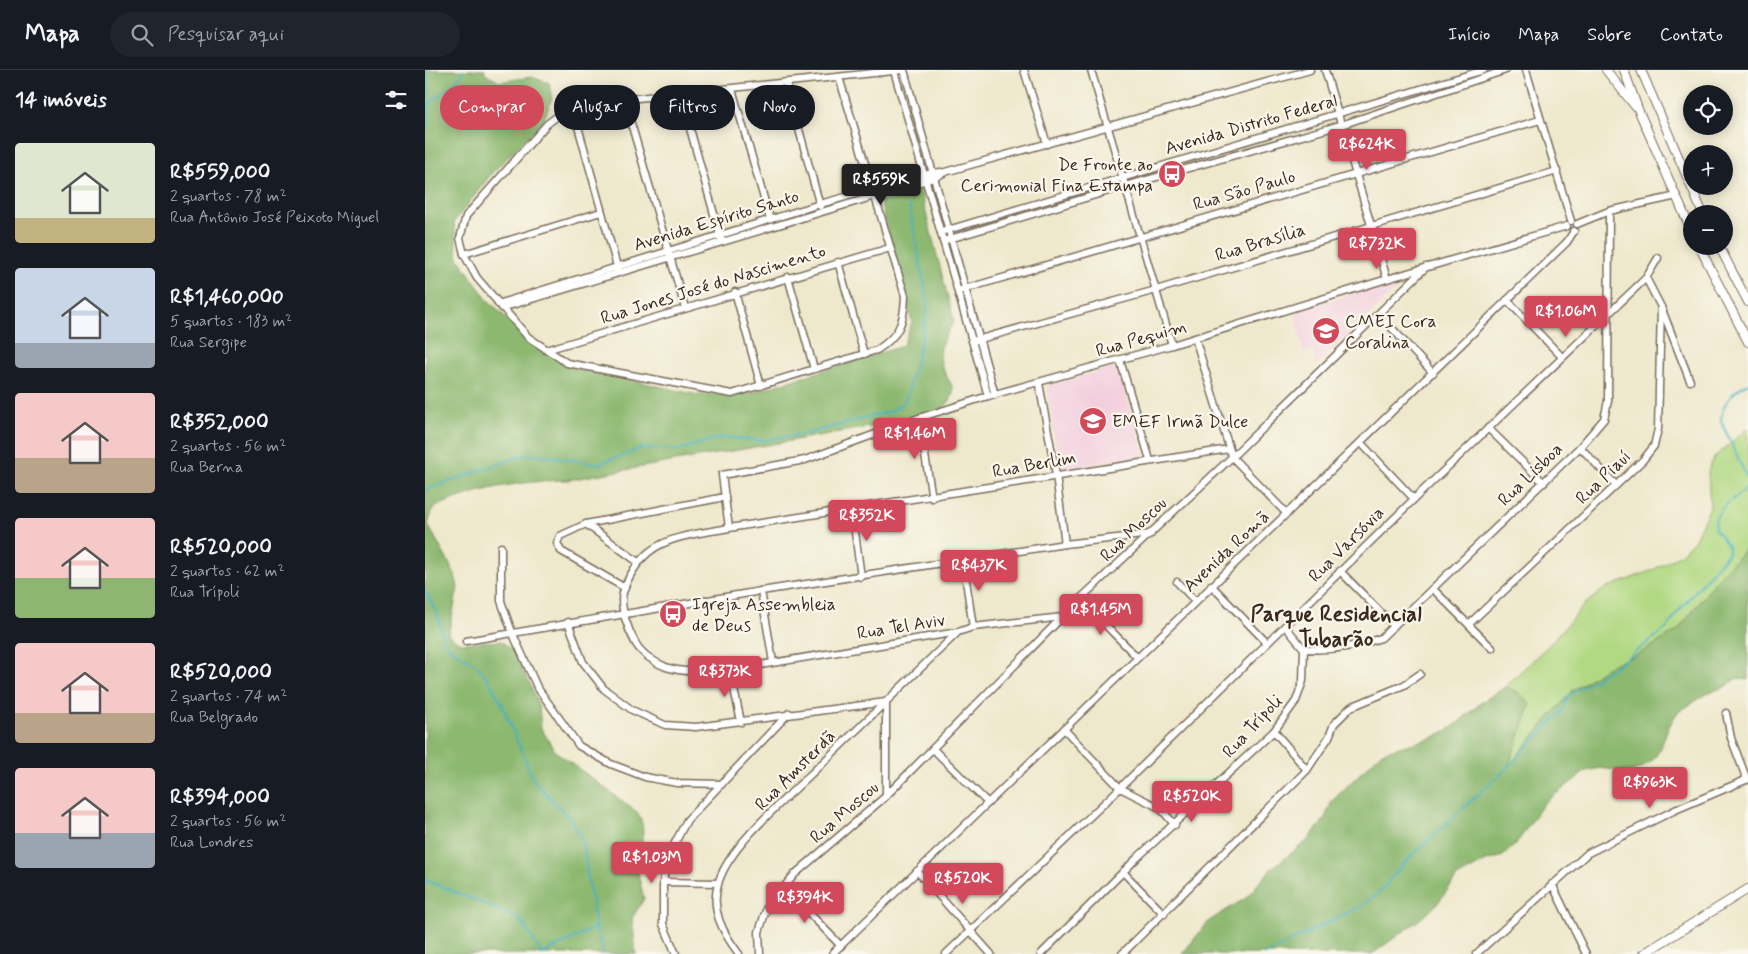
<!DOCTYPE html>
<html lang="pt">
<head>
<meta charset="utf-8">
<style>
  :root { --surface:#171b24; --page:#20242c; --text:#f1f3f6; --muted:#9ea1a6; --line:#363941; --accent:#d1495b }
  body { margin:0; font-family:Mynerve,sans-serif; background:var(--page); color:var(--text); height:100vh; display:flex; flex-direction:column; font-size:19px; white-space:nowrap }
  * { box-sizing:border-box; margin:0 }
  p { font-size:16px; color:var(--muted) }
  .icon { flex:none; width:28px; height:28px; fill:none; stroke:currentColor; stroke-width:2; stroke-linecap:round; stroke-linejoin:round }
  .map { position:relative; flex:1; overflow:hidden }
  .drawer { display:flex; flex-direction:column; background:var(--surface); width:425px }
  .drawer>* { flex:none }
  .top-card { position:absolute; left:15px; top:15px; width:475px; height:45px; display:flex; gap:10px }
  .buttons { position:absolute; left:1258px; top:15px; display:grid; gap:10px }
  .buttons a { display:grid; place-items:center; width:50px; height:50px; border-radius:50%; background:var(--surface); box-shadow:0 2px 12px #0003; font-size:25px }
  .price { position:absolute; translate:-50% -42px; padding:0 11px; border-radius:5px; background:var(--accent); color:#fff; font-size:16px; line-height:32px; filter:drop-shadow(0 1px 2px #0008) }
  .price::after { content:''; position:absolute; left:50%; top:30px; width:15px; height:11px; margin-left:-8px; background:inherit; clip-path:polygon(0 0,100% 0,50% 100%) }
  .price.active { background:#222; color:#fff }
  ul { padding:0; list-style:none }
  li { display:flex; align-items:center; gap:15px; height:125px; padding:0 15px }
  li span { display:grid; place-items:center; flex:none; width:140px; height:100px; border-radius:5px; color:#555 }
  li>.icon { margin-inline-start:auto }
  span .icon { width:60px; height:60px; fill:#fffc; stroke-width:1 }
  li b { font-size:21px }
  h2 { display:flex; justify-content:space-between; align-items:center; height:60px; padding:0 15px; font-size:21px }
  .pill { padding:0 18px; border-radius:22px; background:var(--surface); box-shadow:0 2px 12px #0003; font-size:18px; line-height:45px }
  .pill.active { background:var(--accent); color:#fff }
  header { display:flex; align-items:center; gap:30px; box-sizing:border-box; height:70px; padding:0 25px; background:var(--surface); border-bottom:1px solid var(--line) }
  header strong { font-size:24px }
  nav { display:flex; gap:28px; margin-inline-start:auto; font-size:18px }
  .search { width:350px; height:45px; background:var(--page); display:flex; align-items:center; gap:12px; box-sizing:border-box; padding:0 18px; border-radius:28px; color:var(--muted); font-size:19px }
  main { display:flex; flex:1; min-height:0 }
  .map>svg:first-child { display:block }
  .built { fill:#f3cfde }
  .green { fill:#b1d882; stroke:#768150 }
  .forest { fill:#8cb870; stroke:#647147 }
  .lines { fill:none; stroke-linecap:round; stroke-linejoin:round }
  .stream { stroke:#44b2c0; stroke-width:2 }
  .minor-casing { stroke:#7a6c5b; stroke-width:9 }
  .tertiary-casing { stroke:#7a6c5b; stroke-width:10 }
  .minor { stroke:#fff; stroke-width:6 }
  .tertiary { stroke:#fff; stroke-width:8 }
  .labels { text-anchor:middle; stroke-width:4.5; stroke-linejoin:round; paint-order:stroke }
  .street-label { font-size:18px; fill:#3b2a1e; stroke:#fbf7ec }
  .poi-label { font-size:18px; fill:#3b2a1e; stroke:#fbf7ec; text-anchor:start }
  .district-label { font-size:22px; font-weight:bold; fill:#3b2a1e; stroke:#fbf7ec }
</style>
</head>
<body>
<header>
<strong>Mapa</strong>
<div class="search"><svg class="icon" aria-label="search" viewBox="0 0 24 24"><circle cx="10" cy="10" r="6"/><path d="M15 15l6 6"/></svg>Pesquisar aqui</div>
<nav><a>Início</a><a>Mapa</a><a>Sobre</a><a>Contato</a></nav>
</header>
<main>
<section class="drawer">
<h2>14 imóveis<svg class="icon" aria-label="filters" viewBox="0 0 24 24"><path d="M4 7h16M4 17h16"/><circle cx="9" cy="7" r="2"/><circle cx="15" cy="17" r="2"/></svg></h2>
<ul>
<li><span style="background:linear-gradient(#dfe7d0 75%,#c2b280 0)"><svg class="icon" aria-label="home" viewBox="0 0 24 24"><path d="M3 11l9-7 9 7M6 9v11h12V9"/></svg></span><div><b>R$559,000</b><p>2 quartos · 78 m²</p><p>Rua Antônio José Peixoto Miguel</p></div></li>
<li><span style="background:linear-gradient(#c9d6e8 75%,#9aa5b1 0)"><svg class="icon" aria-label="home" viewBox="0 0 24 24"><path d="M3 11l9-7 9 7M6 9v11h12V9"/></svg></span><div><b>R$1,460,000</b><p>5 quartos · 183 m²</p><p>Rua Sergipe</p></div></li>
<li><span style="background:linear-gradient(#f6c9c9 65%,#b9a48a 0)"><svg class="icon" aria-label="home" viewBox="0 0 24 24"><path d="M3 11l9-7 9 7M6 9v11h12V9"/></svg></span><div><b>R$352,000</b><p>2 quartos · 56 m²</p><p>Rua Berna</p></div></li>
<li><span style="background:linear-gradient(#f6c9c9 60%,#8fb573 0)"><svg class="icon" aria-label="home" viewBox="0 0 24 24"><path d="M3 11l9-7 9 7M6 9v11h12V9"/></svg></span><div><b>R$520,000</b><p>2 quartos · 62 m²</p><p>Rua Trípoli</p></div></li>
<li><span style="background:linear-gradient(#f6c9c9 70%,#b9a48a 0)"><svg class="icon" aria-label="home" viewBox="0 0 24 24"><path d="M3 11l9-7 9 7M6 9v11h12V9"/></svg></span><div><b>R$520,000</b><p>2 quartos · 74 m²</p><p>Rua Belgrado</p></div></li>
<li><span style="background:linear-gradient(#f6c9c9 65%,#9aa5b1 0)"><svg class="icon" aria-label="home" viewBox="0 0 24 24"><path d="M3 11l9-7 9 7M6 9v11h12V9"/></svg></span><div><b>R$394,000</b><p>2 quartos · 56 m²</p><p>Rua Londres</p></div></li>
</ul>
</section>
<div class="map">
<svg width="1323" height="884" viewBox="0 0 1323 884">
  <rect width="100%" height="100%" fill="#fbf7ec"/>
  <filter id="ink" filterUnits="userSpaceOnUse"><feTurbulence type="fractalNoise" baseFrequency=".02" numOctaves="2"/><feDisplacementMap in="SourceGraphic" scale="10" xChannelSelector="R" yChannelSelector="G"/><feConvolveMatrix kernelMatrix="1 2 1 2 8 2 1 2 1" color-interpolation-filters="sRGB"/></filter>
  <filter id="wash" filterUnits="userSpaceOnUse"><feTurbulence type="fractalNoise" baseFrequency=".0096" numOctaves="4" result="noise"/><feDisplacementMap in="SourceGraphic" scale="20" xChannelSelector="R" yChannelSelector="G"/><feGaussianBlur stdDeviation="1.12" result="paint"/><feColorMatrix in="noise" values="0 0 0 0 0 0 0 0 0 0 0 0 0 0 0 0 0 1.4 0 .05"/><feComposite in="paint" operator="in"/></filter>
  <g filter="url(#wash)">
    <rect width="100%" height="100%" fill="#eee8cc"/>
    <g class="built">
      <path d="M970 211 973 217 891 296 888 280 878 282 870 241Z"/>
      <path d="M692 296 720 386 634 399 622 316Z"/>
    </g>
    <path class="green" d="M1323 358V476L1292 510 1252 561 1212 585 1186 595 1147 621 1081 699 1093 622 1080 617 1128 571 1158 536 1179 519 1228 500 1256 484 1270 469 1285 437 1283 401 1289 388Z"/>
    <g class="forest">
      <path d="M0 0H60L59 3 74 12 106 7 124 13 127 28 119 50 67 103 29 152 33 188 61 228 104 270 147 297 273 325 326 323 478 276 487 252 455 131 495 120 529 251C523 262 514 275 515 287 519 318 544 314 512 345L143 410C96 411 51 418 8 438L3 455 30 504 33 518 23 565 35 573 76 571 87 580 106 616 114 637 116 658 130 681 212 742C224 761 214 774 213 794 212 805 217 819 219 829L207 848 211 884H0Z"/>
      <path d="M1323 476V610L1312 608 1302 616 1283 623 1252 643 1242 660 1236 678 1228 690 1216 698 1204 702 1175 698 1161 701 1119 733 1091 774 1078 786 1061 791 1032 807 1012 834 993 851 947 884H757L784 851 821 828 847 798 882 771 899 750 907 731 957 682 1007 668 1028 657 1057 632 1080 617 1093 622 1106 634 1083 697 1147 621 1186 595 1212 585 1252 561 1292 510Z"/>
    </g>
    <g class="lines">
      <g class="stream">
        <path d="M4 35C12 27 36 9 39 0"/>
        <path d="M0 64C7 44 4 21 2 0"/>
        <path d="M1323 313C1308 321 1297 333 1296 351L1323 410"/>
        <path d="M0 420 99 385H119L173 394 217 378 254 380 296 367 333 371 384 363 467 341 480 331 482 325 495 277 503 234 484 136"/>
        <path d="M0 521 12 543 20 572 26 579 53 596 62 608 76 632 109 711 146 750 157 770 171 858 179 884"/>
        <path d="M0 810 91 847 99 855 117 884"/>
        <path d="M117 884 171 857"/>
        <path d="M840 884 932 838 952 825 982 790 1085 695 1137 641 1143 626 1197 592 1242 558 1252 543 1303 483V476L1290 459C1288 436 1311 431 1323 416"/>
      </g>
    </g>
  </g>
  <g filter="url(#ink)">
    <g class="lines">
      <g class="minor-casing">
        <g id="minor">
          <path d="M479 0 570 325"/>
          <path d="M599 0 622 74"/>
          <path d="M666 0 747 275"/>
          <path d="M900 0 962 209"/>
          <path d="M1101 0 1146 151"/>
          <path d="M469 1 563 326"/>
          <path d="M414 7 480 226C479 252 475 265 452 280L307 324 142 293 103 267 52 208 39 184 35 168 41 146 122 54 147 35 477 0"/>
          <path d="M361 12 395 136"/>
          <path d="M307 19 345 149"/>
          <path d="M255 23 296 169"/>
          <path d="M199 29 260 238"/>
          <path d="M147 35 193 200"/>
          <path d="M1152 154 1184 141 1252 126"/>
          <path d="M516 162 1059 0"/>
          <path d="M518 171 700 116 916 55 1081 0"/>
          <path d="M39 184 176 142"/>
          <path d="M413 192 439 284"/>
          <path d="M363 207 389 299"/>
          <path d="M1221 208 1236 237 1265 311"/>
          <path d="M533 221 1115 50"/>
          <path d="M310 222 336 316"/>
          <path d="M1082 230 1136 286"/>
          <path d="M73 234 395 134 507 103 516 102"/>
          <path d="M77 238 450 126 509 108 520 102 885 0"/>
          <path d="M954 244 1008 303"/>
          <path d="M770 268 807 387 862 444"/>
          <path d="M548 271 731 220 1132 101"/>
          <path d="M121 280 465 178"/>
          <path d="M695 290 725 390"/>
          <path d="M614 313 631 405 640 474"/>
          <path d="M494 348 507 428"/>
          <path d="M1063 358 1119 413"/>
          <path d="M936 373 989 429"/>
          <path d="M1155 377 1191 415"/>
          <path d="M427 440 436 507"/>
          <path d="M161 454 300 427"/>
          <path d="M304 458 297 405 380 390 494 348 563 326 747 275 962 209 1142 156"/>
          <path d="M76 477V531L87 562 112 617 154 676 186 694 220 707 252 713 297 714"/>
          <path d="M538 491 548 557"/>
          <path d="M915 501 969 556"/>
          <path d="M752 512 770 531"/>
          <path d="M786 515 842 573"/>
          <path d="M200 518 136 481 132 473 135 466 161 454 213 492"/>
          <path d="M1008 519 1067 578"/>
          <path d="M336 521 348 592"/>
          <path d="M655 529 712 587"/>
          <path d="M638 547 548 557 533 562 305 600C284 601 262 604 241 597 230 593 217 584 211 574 204 562 194 537 198 523 202 508 213 491 224 482 245 465 279 463 304 458L804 379"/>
          <path d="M143 552 158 592 179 619 207 640 240 655 271 657 461 632V726"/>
          <path d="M1044 554 1218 390 1229 376 1233 359 1236 237"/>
          <path d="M41 571 336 521 640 474 726 464"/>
          <path d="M879 579C906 581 931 577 956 568L1155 377 1179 349 1183 331 1184 141"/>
          <path d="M305 600 316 652"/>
          <path d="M1301 643 1306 668 1322 710"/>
          <path d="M639 659 695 718 735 738 750 755"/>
          <path d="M849 661 882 700"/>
          <path d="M508 679 563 733"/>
          <path d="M735 738 768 737"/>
          <path d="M492 801 566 884"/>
          <path d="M698 802 739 844"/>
          <path d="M238 812 293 813"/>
          <path d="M1127 814 1161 884"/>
          <path d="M359 817 416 876"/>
          <path d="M251 884 238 854V812L242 788 262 750 364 643"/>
          <path d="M314 884C298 863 284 839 294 811 305 776 357 732 385 705 434 658 483 610 532 563"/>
          <path d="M335 884 334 862 342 837 370 804 461 726 655 529 807 387 1001 197"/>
          <path d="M407 884 1142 172 1149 161"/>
          <path d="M521 884 695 718 989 429 1221 208 1233 188"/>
          <path d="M616 884 712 788 849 661 871 631 878 611 879 579 860 556"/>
          <path d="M697 884 882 700 904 667 909 654 926 637 979 615 995 604"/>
          <path d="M1051 884 1163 783 1250 740 1323 709"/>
        </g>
      </g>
      <g class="tertiary-casing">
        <g id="tertiary">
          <path d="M1181 0 1209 35"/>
          <path d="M1199 0 1213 39 1266 160"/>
          <path d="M1216 0 1278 144"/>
          <path d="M1274 176 1323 272"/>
          <path d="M1294 176 1323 232"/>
          <path d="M1218 884 1323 819"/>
        </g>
      </g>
      <use href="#minor" class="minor"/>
      <use href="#tertiary" class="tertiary"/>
    </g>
  </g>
  <defs>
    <g id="bus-disc" transform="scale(1.4375)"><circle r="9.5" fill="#d1495b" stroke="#fbf7ec"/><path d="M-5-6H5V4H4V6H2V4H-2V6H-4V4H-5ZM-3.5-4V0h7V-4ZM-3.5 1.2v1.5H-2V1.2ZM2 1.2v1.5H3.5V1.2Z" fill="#fff"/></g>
    <g id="school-disc" transform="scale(1.4375)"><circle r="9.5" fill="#d1495b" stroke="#fbf7ec"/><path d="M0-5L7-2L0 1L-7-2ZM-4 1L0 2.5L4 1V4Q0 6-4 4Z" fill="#fff"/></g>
  </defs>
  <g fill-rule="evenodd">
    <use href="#bus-disc" x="747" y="104"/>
    <use href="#school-disc" x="901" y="261"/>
    <use href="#school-disc" x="668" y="351"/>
    <use href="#bus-disc" x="248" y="544"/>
  </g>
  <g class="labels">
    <g class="street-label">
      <text transform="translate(826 54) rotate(-16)" y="6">Avenida Distrito Federal</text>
      <text transform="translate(819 120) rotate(-16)" y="6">Rua São Paulo</text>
      <text transform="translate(291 150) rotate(-17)" y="6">Avenida Espírito Santo</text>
      <text transform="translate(835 172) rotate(-17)" y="6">Rua Brasília</text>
      <text transform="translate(288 214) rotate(-17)" y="6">Rua Jones José do Nascimento</text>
      <text transform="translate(716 268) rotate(-16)" y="6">Rua Pequim</text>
      <text transform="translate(609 394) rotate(-10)" y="6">Rua Berlim</text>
      <text transform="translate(1105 404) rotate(-44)" y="6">Rua Lisboa</text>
      <text transform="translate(1178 407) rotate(-44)" y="6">Rua Piauí</text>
      <text transform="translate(708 459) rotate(-44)" y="6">Rua Moscou</text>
      <text transform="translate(921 474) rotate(-45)" y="6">Rua Varsóvia</text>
      <text transform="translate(801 481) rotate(-43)" y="6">Avenida Romã</text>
      <text transform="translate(476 556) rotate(-9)" y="6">Rua Tel Aviv</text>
      <text transform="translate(827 656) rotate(-47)" y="6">Rua Trípoli</text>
      <text transform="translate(370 700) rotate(-45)" y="6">Rua Amsterdã</text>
      <text transform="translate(419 742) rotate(-41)" y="6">Rua Moscou</text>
    </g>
    <g class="poi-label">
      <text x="728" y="100" text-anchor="end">De Fronte ao<tspan x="728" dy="21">Cerimonial Fina Estampa</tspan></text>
      <text x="920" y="257">CMEI Cora<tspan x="920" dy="21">Coralina</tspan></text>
      <text x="687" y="357">EMEF Irmã Dulce</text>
      <text x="267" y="540">Igreja Assembleia<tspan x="267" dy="21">de Deus</tspan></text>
    </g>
    <g class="district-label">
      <text x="911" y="551">Parque Residencial<tspan x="911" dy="25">Tubarão</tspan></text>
    </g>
  </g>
</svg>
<div class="buttons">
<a><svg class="icon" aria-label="locate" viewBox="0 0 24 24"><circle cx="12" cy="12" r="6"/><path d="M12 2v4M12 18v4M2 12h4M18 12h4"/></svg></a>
<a>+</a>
<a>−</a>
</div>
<b class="price" style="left:942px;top:101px">R$624K</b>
<b class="price active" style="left:456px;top:136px">R$559K</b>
<b class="price" style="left:952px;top:200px">R$732K</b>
<b class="price" style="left:1141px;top:268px">R$1.06M</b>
<b class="price" style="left:490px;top:390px">R$1.46M</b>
<b class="price" style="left:442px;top:472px">R$352K</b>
<b class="price" style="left:554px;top:522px">R$437K</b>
<b class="price" style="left:676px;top:566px">R$1.45M</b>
<b class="price" style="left:300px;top:628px">R$373K</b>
<b class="price" style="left:1225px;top:739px">R$963K</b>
<b class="price" style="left:767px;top:753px">R$520K</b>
<b class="price" style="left:227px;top:814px">R$1.03M</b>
<b class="price" style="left:538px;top:835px">R$520K</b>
<b class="price" style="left:380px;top:854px">R$394K</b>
<div class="top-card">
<a class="pill active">Comprar</a>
<a class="pill">Alugar</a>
<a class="pill">Filtros</a>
<a class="pill">Novo</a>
</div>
</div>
</main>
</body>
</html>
